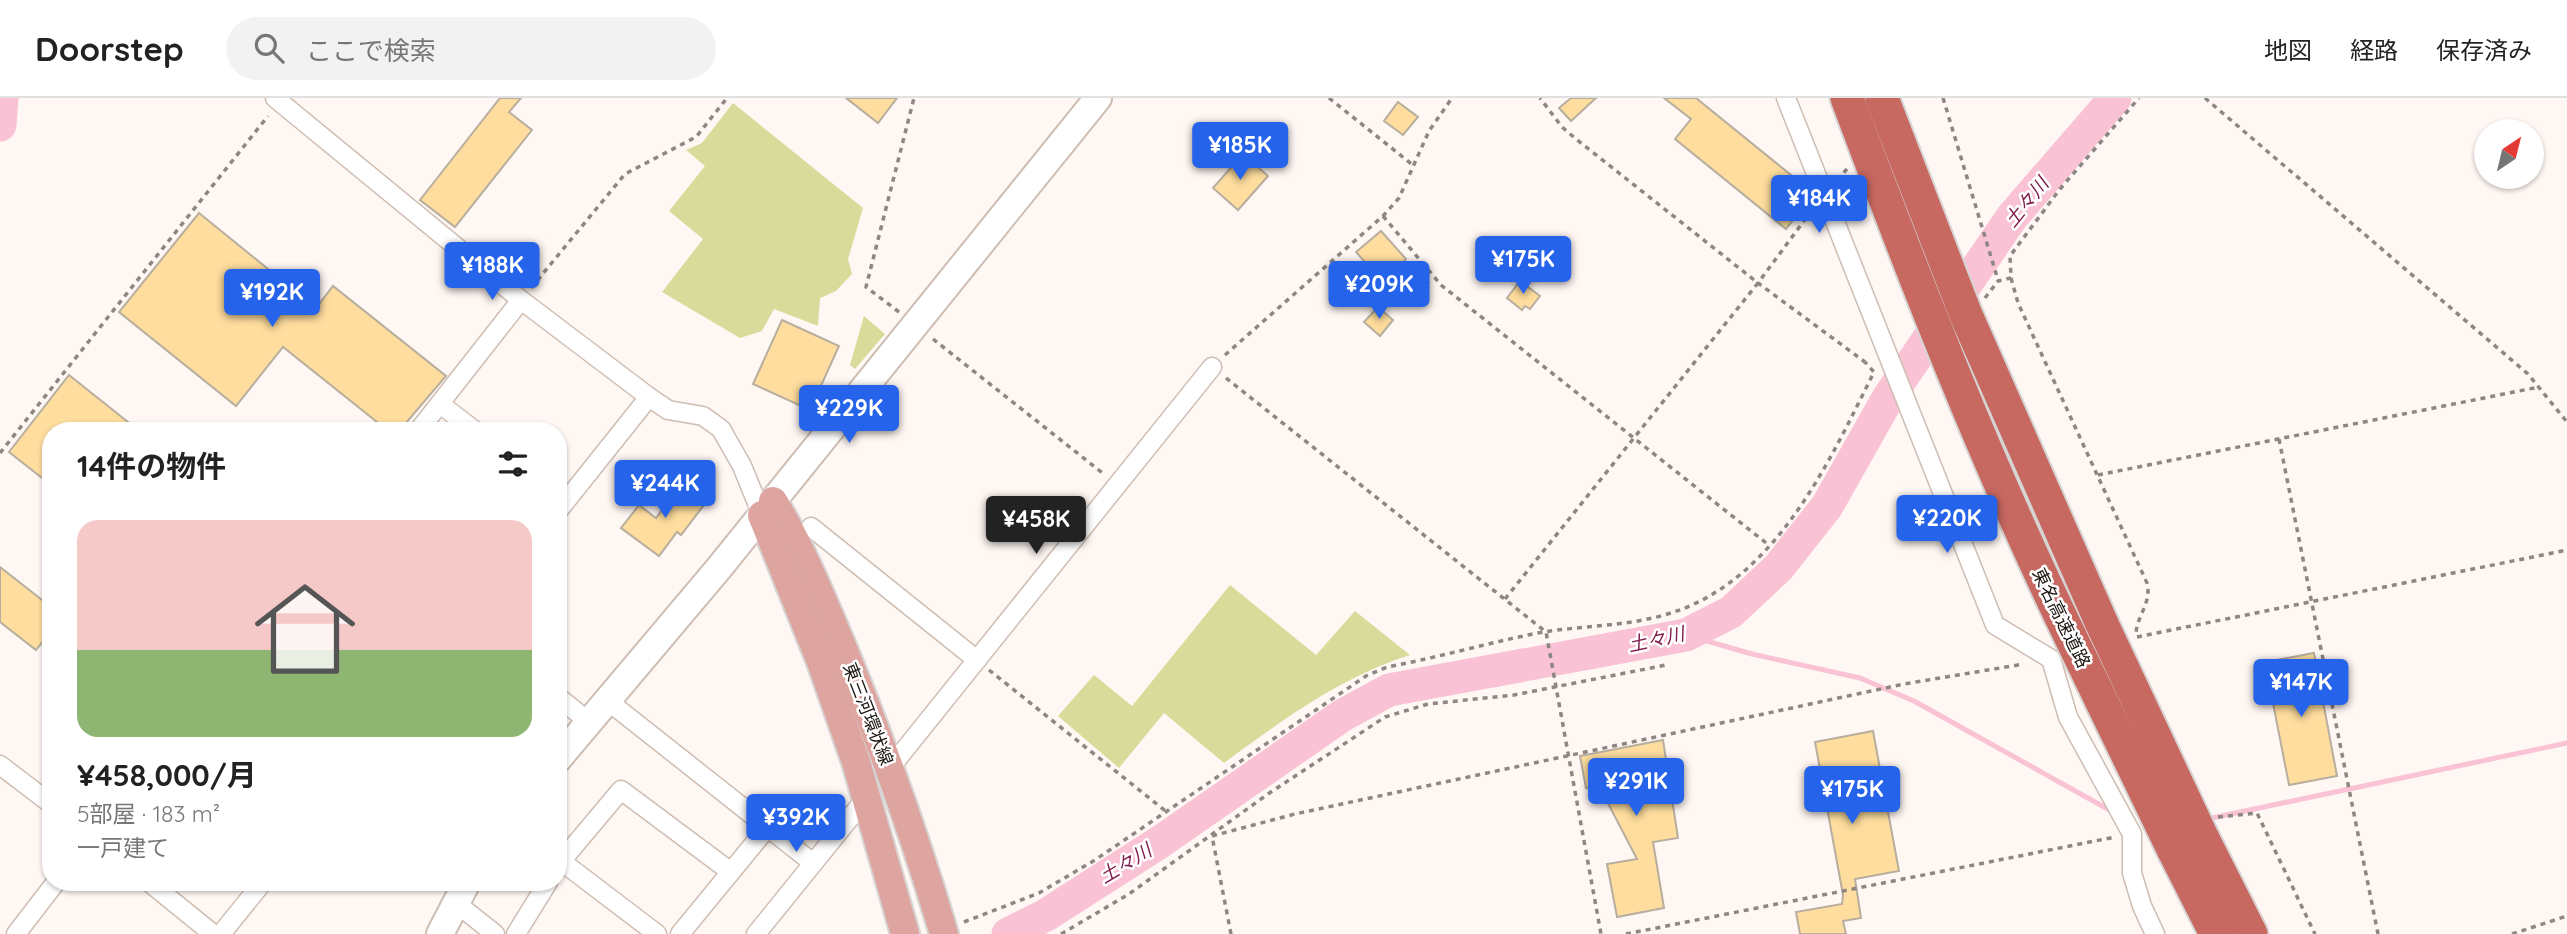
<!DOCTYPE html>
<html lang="ja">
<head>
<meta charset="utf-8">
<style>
  :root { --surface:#fff; --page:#f2f2f2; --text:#222; --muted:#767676; --line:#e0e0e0; --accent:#2563eb }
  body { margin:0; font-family:Quicksand,"Noto Sans JP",sans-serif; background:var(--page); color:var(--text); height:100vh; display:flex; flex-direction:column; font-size:26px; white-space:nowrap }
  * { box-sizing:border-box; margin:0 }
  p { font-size:23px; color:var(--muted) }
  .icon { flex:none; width:38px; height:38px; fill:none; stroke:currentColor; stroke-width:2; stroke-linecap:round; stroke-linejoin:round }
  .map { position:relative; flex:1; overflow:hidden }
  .sheet { position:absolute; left:42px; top:324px; width:525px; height:469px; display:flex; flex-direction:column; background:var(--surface); border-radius:28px; box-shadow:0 2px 5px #0004 }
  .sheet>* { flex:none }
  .needle { width:46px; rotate:35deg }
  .fabs { position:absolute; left:2474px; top:21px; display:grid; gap:14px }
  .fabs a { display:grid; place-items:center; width:70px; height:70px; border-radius:50%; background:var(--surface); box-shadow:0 2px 5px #0004; font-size:35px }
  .price { position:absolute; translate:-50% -60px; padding:0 16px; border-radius:7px; background:var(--accent); color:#fff; font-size:23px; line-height:46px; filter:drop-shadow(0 2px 4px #0008) }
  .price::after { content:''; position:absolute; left:50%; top:42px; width:21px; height:16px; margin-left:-10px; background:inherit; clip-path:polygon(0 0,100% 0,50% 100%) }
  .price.selected { background:#222; color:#fff }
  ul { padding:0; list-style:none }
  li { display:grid; align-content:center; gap:14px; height:371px; padding:0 35px }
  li+li { border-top:2px solid var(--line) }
  li span { display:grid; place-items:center; height:217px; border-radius:21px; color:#555 }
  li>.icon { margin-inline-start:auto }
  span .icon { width:126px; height:126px; fill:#fffc; stroke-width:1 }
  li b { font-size:30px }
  h2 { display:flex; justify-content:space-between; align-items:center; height:84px; padding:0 35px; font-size:30px }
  header { display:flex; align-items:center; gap:42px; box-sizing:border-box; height:98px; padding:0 35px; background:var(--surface); border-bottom:2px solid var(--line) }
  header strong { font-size:33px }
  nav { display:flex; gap:38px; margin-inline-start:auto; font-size:24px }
  .search { width:490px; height:63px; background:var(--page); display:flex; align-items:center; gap:18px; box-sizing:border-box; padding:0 24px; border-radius:38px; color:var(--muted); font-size:26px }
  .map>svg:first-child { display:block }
  .green { fill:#d7dc9a }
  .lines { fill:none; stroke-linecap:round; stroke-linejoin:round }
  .stream { stroke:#f9c3d5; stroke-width:5 }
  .river { stroke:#f9c3d5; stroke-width:33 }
  .building { fill:#fedd9e; stroke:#b7ae9e; stroke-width:2 }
  .street-casing { stroke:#cebdb2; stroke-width:21 }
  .secondary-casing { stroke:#cebdb2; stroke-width:30 }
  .primary-casing { stroke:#d6d5d4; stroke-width:32 }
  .highway-casing { stroke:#d6d5d4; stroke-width:37 }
  .path { stroke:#8d8682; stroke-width:3.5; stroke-dasharray:5 5; stroke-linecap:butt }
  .street { stroke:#fff; stroke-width:18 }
  .secondary { stroke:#fff; stroke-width:26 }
  .primary { stroke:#dda4a0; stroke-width:28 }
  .highway { stroke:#c76861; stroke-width:33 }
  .highway-bridge-casing { stroke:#d6d5d4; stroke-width:37; stroke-linecap:butt }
  .highway-bridge { stroke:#c76861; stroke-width:33 }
  .labels { text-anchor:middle; stroke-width:5; stroke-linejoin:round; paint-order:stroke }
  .street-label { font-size:18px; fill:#1b1511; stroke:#fff }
  .water-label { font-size:19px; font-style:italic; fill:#801d4c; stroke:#fff }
</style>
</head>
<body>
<header>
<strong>Doorstep</strong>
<div class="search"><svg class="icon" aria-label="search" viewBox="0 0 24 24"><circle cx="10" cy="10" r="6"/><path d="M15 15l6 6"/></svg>ここで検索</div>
<nav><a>地図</a><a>経路</a><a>保存済み</a></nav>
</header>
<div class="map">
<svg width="2567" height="836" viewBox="0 0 2567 836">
  <rect width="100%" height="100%" fill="#fff7f3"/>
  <g class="green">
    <path d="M733 5 863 110 848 161 852 176 836 193 820 200 818 228 774 211 762 233 740 240 662 194 703 141 669 113 705 68 686 52 702 45Z"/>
    <path d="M864 218 885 236 855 271 850 267Z"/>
    <path d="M1230 487 1316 557 1355 513 1410 557C1339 580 1284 621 1224 665L1164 615 1119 670 1058 618 1094 577 1132 608Z"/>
  </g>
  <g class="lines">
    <g class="stream">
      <path d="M1686 537 1752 556 1860 580 1914 603 2113 714"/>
      <path d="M2207 721 2567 645"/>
    </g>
    <g class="river">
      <path d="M0 27 2 0"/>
      <path d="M1008 836 1046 817 1160 744 1343 617 1389 592 1686 537 1731 514 1779 469 1827 408 1888 300 2012 119 2115 0"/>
    </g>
  </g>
  <g class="building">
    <path d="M500 0H521L509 14 532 32 455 129 420 102Z"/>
    <path d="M846 0H897L878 25Z"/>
    <path d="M1571 0H1596L1571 23 1559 10Z"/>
    <path d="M1664 0H1696L1807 90 1793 107 1800 113 1786 131 1675 41 1691 21Z"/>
    <path d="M1398 4 1418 19 1403 37 1384 23Z"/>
    <path d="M1243 56 1268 78 1238 112 1213 90Z"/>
    <path d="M199 115 316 210 333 188 446 278 400 332H387L283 249 236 308 119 214Z"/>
    <path d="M1381 133 1406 161 1403 164 1429 185 1420 197 1416 194 1406 205 1374 167 1370 170 1356 154Z"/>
    <path d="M1520 183 1540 198 1530 211 1525 208 1522 212 1507 200Z"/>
    <path d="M1378 209 1393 222 1380 238 1364 224Z"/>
    <path d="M782 222 839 248 810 312 753 286Z"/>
    <path d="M69 277 138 332H51V387L9 354Z"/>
    <path d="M682 385 707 403 681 437 677 434 659 458 621 430 639 407 656 420Z"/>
    <path d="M0 469 51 509V533L36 552 0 524Z"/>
    <path d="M2314 555 2337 678 2289 687 2265 564Z"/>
    <path d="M1873 633 1899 773 1855 781 1861 820 1843 823 1846 836H1800L1796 814 1842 806 1843 797 1815 644Z"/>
    <path d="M1663 642 1678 740 1653 744 1664 810 1617 819 1607 766 1637 761 1599 688 1586 690 1580 658Z"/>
  </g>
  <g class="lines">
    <g class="street-casing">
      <g id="street">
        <path d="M275 0 521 202 649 299 668 312 703 318 721 331 742 368 762 417"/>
        <path d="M1786 0 1995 527 2051 561 2068 619 2132 736V775L2142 808 2155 836"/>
        <path d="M440 306 474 332"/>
        <path d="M419 332 521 202"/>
        <path d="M558 413 649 299"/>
        <path d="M811 429 977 562"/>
        <path d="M558 599 589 624"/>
        <path d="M608 603 813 765"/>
        <path d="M0 667 51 706"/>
        <path d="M890 670 1212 269"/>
        <path d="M561 763 657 836"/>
        <path d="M558 767 621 692 731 774"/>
        <path d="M149 784 213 836"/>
        <path d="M456 805 495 836"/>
        <path d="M16 836 56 784"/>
        <path d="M221 836 263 784"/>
        <path d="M516 836 548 784"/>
        <path d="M680 836 767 730"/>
        <path d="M756 836 866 700"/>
      </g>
    </g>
    <g class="secondary-casing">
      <g id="secondary">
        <path d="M558 661 719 470 1098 0"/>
        <path d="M440 836 467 784"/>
      </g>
    </g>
    <g class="primary-casing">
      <g id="primary">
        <path d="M773 403C801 449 821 499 842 548 881 643 915 738 944 836"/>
        <path d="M762 417 821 564 856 664 905 836"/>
      </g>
    </g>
    <g class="highway-casing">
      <g id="highway">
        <path d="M1847 0C1915 182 1986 365 2071 540"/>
        <path d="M1882 0 1966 217 2102 526"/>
        <path d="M2202 739 2251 836"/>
        <path d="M2173 751 2216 836"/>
      </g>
    </g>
    <g class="path">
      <path d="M1329 0 1414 68"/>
      <path d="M1943 0 1998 182"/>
      <path d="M2205 0 2528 276 2567 324"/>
      <path d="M1837 82 1847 71"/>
      <path d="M1812 112 1758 185 1865 264"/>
      <path d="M1383 118 1441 187 1770 448"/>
      <path d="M2011 180 2018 205 2147 485C2152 506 2136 518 2136 537"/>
      <path d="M531 190 625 76 696 39 727 0"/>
      <path d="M1985 200 1998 183 2011 180 2010 158 2060 91 2139 0"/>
      <path d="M899 214 866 189 914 0"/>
      <path d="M933 241 1105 377"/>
      <path d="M1225 257 1383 118 1399 100 1429 33 1452 0"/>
      <path d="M1226 280 1546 534 1601 836"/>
      <path d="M2279 341 2378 836"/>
      <path d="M0 355 268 18"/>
      <path d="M2098 377 2539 289"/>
      <path d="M1505 501 1758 185 1576 41 1562 29 1540 0"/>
      <path d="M2137 539 2567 452"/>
      <path d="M989 572 1168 715"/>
      <path d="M2218 719 2257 715 2315 836"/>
      <path d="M964 824 1039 795 1095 762 1366 578 1387 569C1435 560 1481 547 1528 537 1573 527 1619 530 1664 517 1774 487 1828 366 1874 274L1865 264"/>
      <path d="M1061 836 1129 796 1268 696 1385 619 1428 606 1514 597 1666 567"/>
      <path d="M1231 836 1212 738 1295 716 1904 586 2024 566"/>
      <path d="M1626 836 2115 739"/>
      <path d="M2512 836 2567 818"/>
    </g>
    <use href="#street" class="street"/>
    <use href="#secondary" class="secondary"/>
    <use href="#primary" class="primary"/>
    <use href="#highway" class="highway"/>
    <g class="highway-bridge-casing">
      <g id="highway-bridge">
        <path d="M2102 526 2202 739"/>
        <path d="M2071 540 2173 751"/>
      </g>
    </g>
    <use href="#highway-bridge" class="highway-bridge"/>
  </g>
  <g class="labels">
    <g class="street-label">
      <text transform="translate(2061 520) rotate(64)" y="6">東名高速道路</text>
      <text transform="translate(868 616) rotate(69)" y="6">東三河環状線</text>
    </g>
    <g class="water-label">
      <text transform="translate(2026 104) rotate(-51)" y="7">土々川</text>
      <text transform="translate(1656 541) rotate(-12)" y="7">土々川</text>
      <text transform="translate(1125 765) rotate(-31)" y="7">土々川</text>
    </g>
  </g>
</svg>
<div class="fabs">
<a><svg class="needle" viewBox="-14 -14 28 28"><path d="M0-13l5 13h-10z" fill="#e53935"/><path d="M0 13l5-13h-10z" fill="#767676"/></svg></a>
</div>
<b class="price" style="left:1240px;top:84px">¥185K</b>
<b class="price" style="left:1819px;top:137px">¥184K</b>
<b class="price" style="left:1523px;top:198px">¥175K</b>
<b class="price" style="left:492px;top:204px">¥188K</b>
<b class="price" style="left:1379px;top:223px">¥209K</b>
<b class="price" style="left:272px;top:231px">¥192K</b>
<b class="price" style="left:849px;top:347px">¥229K</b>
<b class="price" style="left:665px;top:422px">¥244K</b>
<b class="price" style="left:1947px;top:457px">¥220K</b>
<b class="price selected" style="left:1036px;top:458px">¥458K</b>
<b class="price" style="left:2301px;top:621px">¥147K</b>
<b class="price" style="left:1636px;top:720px">¥291K</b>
<b class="price" style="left:1852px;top:728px">¥175K</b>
<b class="price" style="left:796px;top:756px">¥392K</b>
<section class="sheet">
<h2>14件の物件<svg class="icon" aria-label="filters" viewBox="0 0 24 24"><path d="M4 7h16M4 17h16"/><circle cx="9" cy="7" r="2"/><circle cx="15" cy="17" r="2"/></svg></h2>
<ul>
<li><span style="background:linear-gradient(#f6c9c9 60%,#8fb573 0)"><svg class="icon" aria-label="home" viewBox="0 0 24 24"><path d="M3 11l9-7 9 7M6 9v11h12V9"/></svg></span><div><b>¥458,000/月</b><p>5部屋 · 183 m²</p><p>一戸建て</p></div></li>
</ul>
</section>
</div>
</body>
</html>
